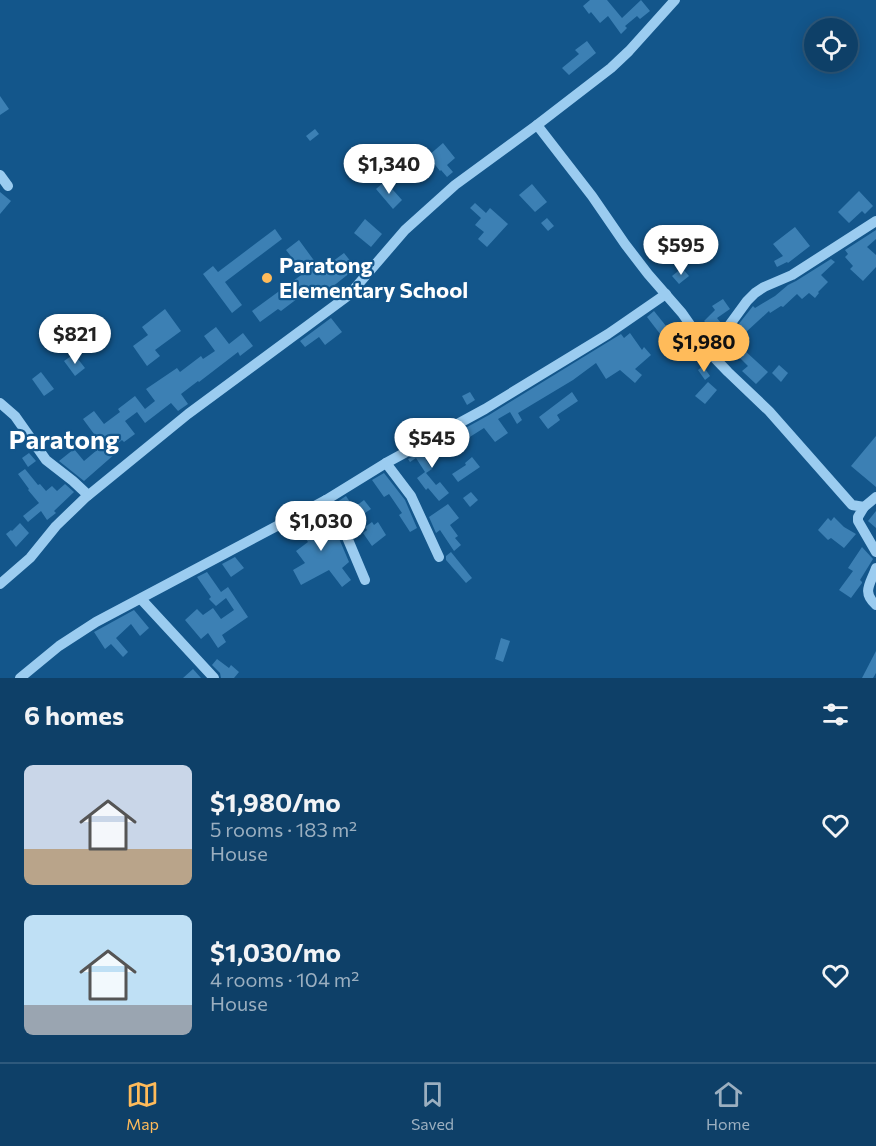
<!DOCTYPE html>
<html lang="en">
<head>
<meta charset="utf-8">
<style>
  :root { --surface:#0e4068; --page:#17476e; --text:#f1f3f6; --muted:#9bafc0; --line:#2e597c; --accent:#ffbb5a }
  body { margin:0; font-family:Commissioner,sans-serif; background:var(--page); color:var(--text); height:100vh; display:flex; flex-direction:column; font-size:22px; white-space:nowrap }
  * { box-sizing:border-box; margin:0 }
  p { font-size:20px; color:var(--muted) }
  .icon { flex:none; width:33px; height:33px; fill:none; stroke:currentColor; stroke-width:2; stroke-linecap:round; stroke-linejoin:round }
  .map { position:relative; height:678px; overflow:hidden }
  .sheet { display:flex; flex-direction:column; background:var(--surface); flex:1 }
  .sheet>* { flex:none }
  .controls { position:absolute; left:804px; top:18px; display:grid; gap:12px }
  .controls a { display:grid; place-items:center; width:54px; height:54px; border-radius:50%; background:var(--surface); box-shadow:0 3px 15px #0003,0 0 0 2px var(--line); font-size:30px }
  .price { position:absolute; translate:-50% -51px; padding:0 14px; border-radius:21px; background:#fff; color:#222; font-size:20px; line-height:39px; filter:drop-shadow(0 2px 3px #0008) }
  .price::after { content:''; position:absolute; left:50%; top:36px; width:18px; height:14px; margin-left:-9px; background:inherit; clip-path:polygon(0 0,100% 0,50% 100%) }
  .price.current { background:var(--accent); color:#111 }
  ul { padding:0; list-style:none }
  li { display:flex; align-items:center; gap:18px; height:150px; padding:0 24px }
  li span { display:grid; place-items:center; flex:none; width:168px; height:120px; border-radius:9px; color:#555 }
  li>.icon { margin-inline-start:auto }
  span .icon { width:72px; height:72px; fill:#fffc; stroke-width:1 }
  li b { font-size:26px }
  h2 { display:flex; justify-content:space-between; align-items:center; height:72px; padding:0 24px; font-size:26px }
  .menu { display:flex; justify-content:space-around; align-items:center; height:84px; border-top:2px solid var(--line); background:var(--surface); font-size:16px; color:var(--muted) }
  .menu a { display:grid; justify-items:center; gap:3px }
  .menu .current { color:var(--accent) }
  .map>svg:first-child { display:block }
  .building { fill:#3c80b4 }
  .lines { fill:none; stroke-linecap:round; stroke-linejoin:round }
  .minor { stroke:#9bccf0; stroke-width:10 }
  .poi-dot { fill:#ffbb5a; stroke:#13568b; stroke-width:2 }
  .labels { text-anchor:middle; stroke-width:4.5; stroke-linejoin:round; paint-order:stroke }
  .poi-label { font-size:22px; font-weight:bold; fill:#fff; stroke:#13568b; text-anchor:start }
  .quarter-label { font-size:26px; font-weight:bold; fill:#fff; stroke:#13568b }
</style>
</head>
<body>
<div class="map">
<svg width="876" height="678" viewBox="0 0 876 678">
  <rect width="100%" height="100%" fill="#13568b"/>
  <g class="building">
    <path d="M590 0H607L622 18 641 0 650 11 640 19 637 16 625 26 627 28 621 34 608 16 600 23 591 12 589 14 583 6Z"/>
    <path d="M587 41 596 53 569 75 562 68 579 54 575 50Z"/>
    <path d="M0 96 9 109 0 115Z"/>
    <path d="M315 129 319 134 310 141 306 136Z"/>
    <path d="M443 143 455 158 447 165 453 172 447 177 441 170 440 171 428 156Z"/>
    <path d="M371 153 379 164 360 178 354 171 359 167 357 164Z"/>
    <path d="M385 181 402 200 393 209 376 189Z"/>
    <path d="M532 184 547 202 535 212 519 195Z"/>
    <path d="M859 191 873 206 865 214 862 211 849 223 838 212Z"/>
    <path d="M0 192 11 201 0 214Z"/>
    <path d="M475 203 486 213 490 208 508 224 487 247 478 239 484 232 475 225 481 218 470 208Z"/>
    <path d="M547 218 554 226 548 231 541 223Z"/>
    <path d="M365 219 382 234 371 247 354 233Z"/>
    <path d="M795 227 810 246 788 263 787 262 777 267 774 261 783 256 773 244Z"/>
    <path d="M275 229 282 239 225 282 242 305 232 313 203 274 213 266 218 272Z"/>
    <path d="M876 230V239L867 247 876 255V267L863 281 850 269 853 266 845 257 848 254 845 250Z"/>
    <path d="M299 240 321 270 344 253 356 268 317 299 310 289 281 311 278 309 260 322 252 311 304 273 286 250Z"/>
    <path d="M831 259 835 262 821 275 828 282 818 292 819 293 815 298 809 293 802 299 797 294 783 307 781 306 770 313 769 311 745 333 750 338 742 347 733 340 734 339 730 335 753 306 755 308 775 296 788 285 796 281Z"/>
    <path d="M682 268 689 276 679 284 672 276Z"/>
    <path d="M723 299 730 309 717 318 721 323 714 330 704 321 715 310 712 306Z"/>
    <path d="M165 309 181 331 155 350 160 356 147 366 133 346 148 335 142 327Z"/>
    <path d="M654 311 682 346 674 352 647 317Z"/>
    <path d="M331 318 342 332 325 345 319 337 305 347 300 341Z"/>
    <path d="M216 327 229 344 243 333 253 346 240 356 238 352 199 382 198 381 181 394 188 404 178 411 171 403 145 423 137 412 125 421 135 434 124 442 122 440 112 448 116 453 84 481 59 461 74 449 84 461 97 450 91 442 97 438 83 419 94 411 104 424 120 412 118 409 135 396 145 409 155 401 146 389 177 368 180 372 201 356 203 359 215 351 204 336Z"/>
    <path d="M630 333 642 350 644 347 651 355 635 369 642 375 635 383 620 370 606 379 596 363 573 380 518 413 522 420 517 424 510 412 498 419 508 433 495 442 484 428 465 440 460 431 489 415 621 334 624 338Z"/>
    <path d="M744 350 768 372 756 384 742 371 748 366 738 356Z"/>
    <path d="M74 354 85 368 75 376 64 361Z"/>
    <path d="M779 365 788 373 781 382 772 373Z"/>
    <path d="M703 366 710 376 705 380 698 370Z"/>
    <path d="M41 372 54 389 44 396 32 379Z"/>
    <path d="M708 382 717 390 705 404 695 396Z"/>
    <path d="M470 392 475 400 467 405 462 396Z"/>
    <path d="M572 392 578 401 557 415 560 420 548 429 539 417Z"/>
    <path d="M876 436V487L851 466Z"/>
    <path d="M446 439 450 448 426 460 432 469 426 473 436 485 440 482 449 493 439 501 428 488 426 490 417 478 425 472 416 458 410 462 408 459Z"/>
    <path d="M29 453 36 461 28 467 22 458Z"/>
    <path d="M472 457 480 467 458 482 452 474 466 465 465 463Z"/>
    <path d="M25 469 38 485 40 484 46 491 52 486 57 491 65 484 74 492 54 511 56 513 47 520 41 511 28 522 23 516 39 503 28 490 29 489 18 474Z"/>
    <path d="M384 473 405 500 417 528 410 532 399 515 402 513 389 494 384 497 372 480Z"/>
    <path d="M471 492 478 500 470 507 463 498Z"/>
    <path d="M346 496 356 511 347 517 337 502Z"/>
    <path d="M364 500 371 509 362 515 356 506Z"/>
    <path d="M448 504 459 518 450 525 458 536 455 538 461 545 454 551 440 530 436 533 429 517Z"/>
    <path d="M321 511 333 530 335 529 349 562 342 568 351 580 342 587 329 570 301 585 293 570 305 563 296 551 308 542 299 528 309 522 307 519Z"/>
    <path d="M876 511V528L868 521Z"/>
    <path d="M834 517 844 527 856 534 844 548 831 538 828 540 818 530 828 518 831 521Z"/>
    <path d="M372 522 374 525 378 522 386 535 372 546 363 533 367 530 365 527Z"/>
    <path d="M20 523 29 533 16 547 6 534 11 530 12 531Z"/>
    <path d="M862 547 873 559 860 580 862 582V583L851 598 839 590 853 571 848 568Z"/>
    <path d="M451 552 472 578 466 583 446 560V556Z"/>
    <path d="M235 557 244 568 231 577 222 564Z"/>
    <path d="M207 572 221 592 228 587 248 617 222 635 226 642 218 648 208 633 201 639 185 620 197 609 203 615 213 608 221 619 234 610 226 598 216 606 209 599 211 597 197 577Z"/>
    <path d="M134 610 149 628 140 636 131 624 116 638 128 652 123 657 111 644 105 649 94 632Z"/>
    <path d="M501 638 510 641 503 662 495 659Z"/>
    <path d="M876 651V673L873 678H862Z"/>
    <path d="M217 659 229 668 231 665 239 672 234 678H221L220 673 212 665Z"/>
    <path d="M193 669 201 678H183Z"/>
  </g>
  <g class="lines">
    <g class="minor">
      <path d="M537 125 592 196 625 244 648 274 682 313 696 333 706 349 728 372 769 411 852 505 864 507 858 517V521L876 552"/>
      <path d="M0 175 8 186"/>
      <path d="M706 349 728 327 747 301 755 293 764 287 792 275 876 221"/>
      <path d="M0 403 15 416 46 460 73 481 88 495"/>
      <path d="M386 463 411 496 439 557"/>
      <path d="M326 500 341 523 365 580"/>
      <path d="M864 507 876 497"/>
      <path d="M876 568C871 583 861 592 876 605"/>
      <path d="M0 584 30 558 56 526 85 498 188 414 349 295 405 230 455 185 537 125 611 68 629 51 675 0"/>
      <path d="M141 599 214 678"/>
      <path d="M20 678 59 646 96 622 326 500 386 463 485 409 608 334 666 294"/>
    </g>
  </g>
  <circle class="poi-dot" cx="267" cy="278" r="6"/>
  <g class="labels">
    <g class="poi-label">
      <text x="279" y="273">Paratong<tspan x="279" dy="25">Elementary School</tspan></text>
    </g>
    <g class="quarter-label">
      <text x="64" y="449">Paratong</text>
    </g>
  </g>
</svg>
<div class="controls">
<a><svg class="icon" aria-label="locate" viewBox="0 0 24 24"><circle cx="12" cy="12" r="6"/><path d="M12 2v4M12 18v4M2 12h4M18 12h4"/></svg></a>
</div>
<b class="price" style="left:389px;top:195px">$1,340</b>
<b class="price" style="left:681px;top:276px">$595</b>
<b class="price" style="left:75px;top:365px">$821</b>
<b class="price current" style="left:704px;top:373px">$1,980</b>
<b class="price" style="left:432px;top:469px">$545</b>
<b class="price" style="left:321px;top:552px">$1,030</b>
</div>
<section class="sheet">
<h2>6 homes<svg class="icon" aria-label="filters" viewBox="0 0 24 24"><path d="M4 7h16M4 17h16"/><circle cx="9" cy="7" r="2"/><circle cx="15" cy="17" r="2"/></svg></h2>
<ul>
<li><span style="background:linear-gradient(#c9d6e8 70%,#b9a48a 0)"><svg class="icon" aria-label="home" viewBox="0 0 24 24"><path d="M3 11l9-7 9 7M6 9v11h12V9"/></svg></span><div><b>$1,980/mo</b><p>5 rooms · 183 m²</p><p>House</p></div><svg class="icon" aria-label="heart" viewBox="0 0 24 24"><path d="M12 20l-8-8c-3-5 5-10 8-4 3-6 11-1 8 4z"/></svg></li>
<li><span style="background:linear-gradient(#bfe0f5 75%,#9aa5b1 0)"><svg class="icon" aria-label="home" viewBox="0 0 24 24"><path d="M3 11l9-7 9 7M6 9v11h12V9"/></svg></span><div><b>$1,030/mo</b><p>4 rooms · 104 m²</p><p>House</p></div><svg class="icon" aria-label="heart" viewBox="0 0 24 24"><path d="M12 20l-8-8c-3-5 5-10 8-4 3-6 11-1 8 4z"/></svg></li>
</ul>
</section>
<nav class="menu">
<a class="current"><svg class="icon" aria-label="map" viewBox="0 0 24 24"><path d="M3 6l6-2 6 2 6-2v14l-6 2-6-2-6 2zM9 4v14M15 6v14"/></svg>Map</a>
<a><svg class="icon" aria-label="saved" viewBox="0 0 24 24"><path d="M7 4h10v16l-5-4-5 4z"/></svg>Saved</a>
<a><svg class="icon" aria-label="home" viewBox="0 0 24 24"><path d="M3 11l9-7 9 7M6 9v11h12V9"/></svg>Home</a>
</nav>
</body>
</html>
